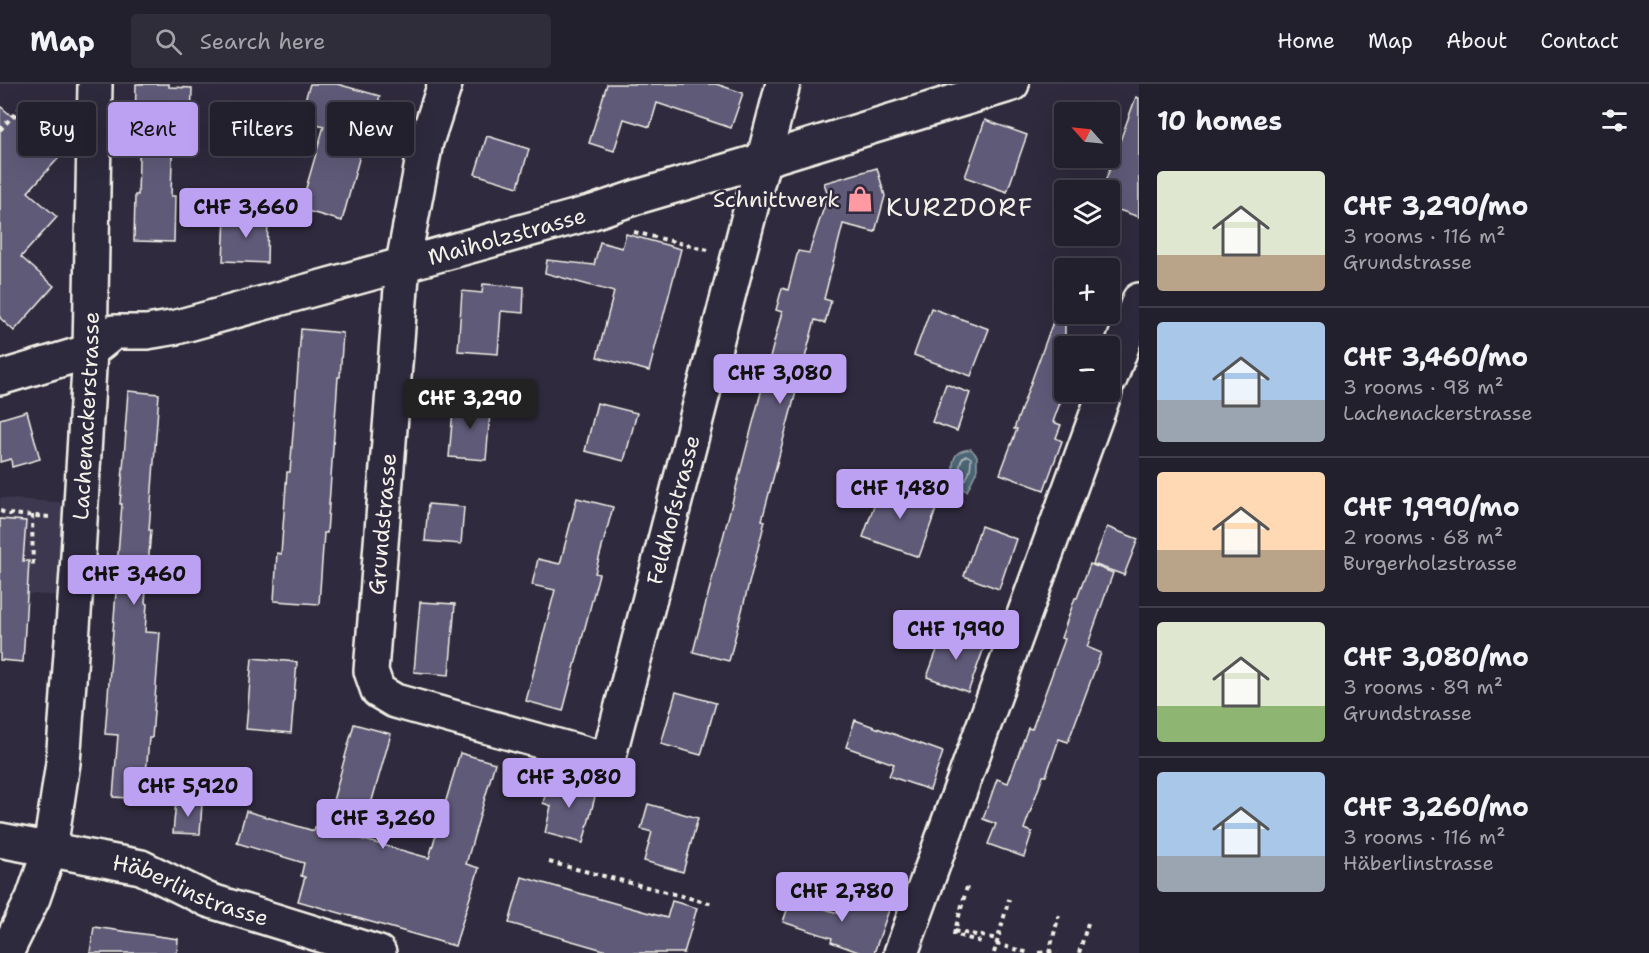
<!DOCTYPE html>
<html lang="en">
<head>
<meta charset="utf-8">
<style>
  :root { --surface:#23202e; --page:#2f2d3a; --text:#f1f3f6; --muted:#a3a3aa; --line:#403e4a; --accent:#bca0f2 }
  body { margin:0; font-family:"Shantell Sans",sans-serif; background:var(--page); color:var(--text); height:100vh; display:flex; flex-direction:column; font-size:22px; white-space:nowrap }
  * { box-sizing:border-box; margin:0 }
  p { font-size:20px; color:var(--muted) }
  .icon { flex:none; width:33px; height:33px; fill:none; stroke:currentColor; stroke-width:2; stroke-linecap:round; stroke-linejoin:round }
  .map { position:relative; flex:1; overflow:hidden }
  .drawer { display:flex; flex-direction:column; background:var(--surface); width:510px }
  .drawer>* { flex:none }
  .guide { position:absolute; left:18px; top:18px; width:570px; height:54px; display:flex; gap:12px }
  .needle { width:39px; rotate:297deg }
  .tools { position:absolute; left:1054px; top:18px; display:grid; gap:12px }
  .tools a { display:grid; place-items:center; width:66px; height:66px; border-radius:6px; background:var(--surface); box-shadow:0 6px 24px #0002,0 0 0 2px var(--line); font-size:30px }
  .price { position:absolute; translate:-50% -51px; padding:0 14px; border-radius:6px; background:var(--accent); color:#111; font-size:20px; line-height:39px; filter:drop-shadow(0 2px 3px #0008) }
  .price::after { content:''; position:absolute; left:50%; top:36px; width:18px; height:14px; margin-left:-9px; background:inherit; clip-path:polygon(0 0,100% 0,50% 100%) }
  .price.on { background:#222; color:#fff }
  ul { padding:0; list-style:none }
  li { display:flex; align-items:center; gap:18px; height:150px; padding:0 18px }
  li+li { border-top:2px solid var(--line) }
  li span { display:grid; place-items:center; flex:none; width:168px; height:120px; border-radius:6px; color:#555 }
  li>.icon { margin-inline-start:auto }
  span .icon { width:72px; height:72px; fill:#fffc; stroke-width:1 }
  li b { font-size:26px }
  h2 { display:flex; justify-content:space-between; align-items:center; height:72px; padding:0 18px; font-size:26px }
  .tag { padding:0 21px; border-radius:6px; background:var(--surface); box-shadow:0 6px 24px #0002,0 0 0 2px var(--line); font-size:21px; line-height:54px }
  .tag.on { background:var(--accent); color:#111 }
  header { display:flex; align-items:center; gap:36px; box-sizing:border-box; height:84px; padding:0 30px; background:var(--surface); border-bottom:2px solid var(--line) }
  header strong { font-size:28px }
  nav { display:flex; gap:33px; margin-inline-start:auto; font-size:21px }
  .search { width:420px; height:54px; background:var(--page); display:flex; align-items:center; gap:15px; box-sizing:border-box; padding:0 21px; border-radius:6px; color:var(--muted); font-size:22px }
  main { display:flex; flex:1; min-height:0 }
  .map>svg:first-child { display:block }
  .built { fill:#3d384f }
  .water { fill:#4c6574; stroke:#8f9da2; stroke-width:1.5 }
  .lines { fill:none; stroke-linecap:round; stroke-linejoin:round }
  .shore { stroke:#b1b9ba; stroke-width:1.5 }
  .building { fill:#5e5a78; stroke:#f4f1e8; stroke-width:1.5 }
  .minor-casing { stroke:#f4f1e8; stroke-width:38 }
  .path { stroke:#f4f1e8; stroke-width:4; stroke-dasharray:4.5 4.5; stroke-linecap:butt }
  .minor { stroke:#2f2a3d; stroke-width:33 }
  .labels { text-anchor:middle; stroke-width:5; stroke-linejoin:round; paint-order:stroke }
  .poi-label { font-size:22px; fill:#f4f1e8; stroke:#2f2a3d; text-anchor:end }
  .street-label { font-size:22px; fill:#f4f1e8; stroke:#2f2a3d }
  .quarter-label { font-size:26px; letter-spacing:1.5px; fill:#f4f1e8; stroke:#2f2a3d }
</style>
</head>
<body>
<header>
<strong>Map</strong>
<div class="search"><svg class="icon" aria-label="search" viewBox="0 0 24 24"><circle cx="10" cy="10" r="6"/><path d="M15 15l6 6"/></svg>Search here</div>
<nav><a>Home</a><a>Map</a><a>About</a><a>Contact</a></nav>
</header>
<main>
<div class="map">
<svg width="1139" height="869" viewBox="0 0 1139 869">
  <rect width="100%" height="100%" fill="#2f2a3d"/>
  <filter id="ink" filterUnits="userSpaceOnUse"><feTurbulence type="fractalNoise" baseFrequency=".0167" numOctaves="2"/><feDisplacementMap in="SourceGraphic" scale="12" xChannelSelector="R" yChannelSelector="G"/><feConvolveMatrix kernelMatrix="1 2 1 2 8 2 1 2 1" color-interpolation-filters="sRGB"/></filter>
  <g filter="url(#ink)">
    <path class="built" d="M0 414 68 419 62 512 0 508Z"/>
    <path class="water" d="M971 365 977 372V386L967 407 958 403C953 395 950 378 957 370 961 366 967 366 971 365Z"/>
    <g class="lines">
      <path class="shore" d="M965 372H968L971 374C971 382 970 393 963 397L960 394C960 386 958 377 965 372Z"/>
    </g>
    <g class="building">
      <path d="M136 0H169V3L192 4 191 42H173L171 112H175L174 158 134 157 135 111H138L140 41H135Z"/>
      <path d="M310 0H337L380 12 368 54 365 53 342 137 300 125 324 42 299 35Z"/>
      <path d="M607 0H716L743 9 731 44 657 19 650 43 624 35 614 67 589 59Z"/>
      <path d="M1136 13 1139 14V133L1110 123V106H1102Z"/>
      <path d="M0 22 14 34 19 28 64 68 28 108 57 133 21 173 54 202 14 247 0 234Z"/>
      <path d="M985 36 1027 51 1007 108 965 93Z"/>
      <path d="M487 52 529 65 518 103 475 90Z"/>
      <path d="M877 84 885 112 875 148 843 140 824 215 831 217 825 239 815 236 762 436 765 437 729 577 693 568 782 228 776 226 782 204 788 206 798 167 809 169 828 111 824 99Z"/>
      <path d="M225 132 268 133 267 179 223 177Z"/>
      <path d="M626 150 681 165 649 287 597 273 614 208 545 189 547 176 594 181 600 158 622 164Z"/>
      <path d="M483 200 524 203 523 229 501 227 498 270 458 267 462 207 482 209Z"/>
      <path d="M1062 213H1065V305L1053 338 1061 341 1056 354 1062 357 1044 406 1000 390 1017 345H1014Z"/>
      <path d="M931 224 989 245 971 292 914 271Z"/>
      <path d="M301 245 343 249 340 293H338L327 449H324L319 520 274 517 277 469 281 470 287 388H290Z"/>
      <path d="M946 300 970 309 957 347 932 338Z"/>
      <path d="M128 307 159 310 149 446H151L145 519 147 520 145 548 160 549 152 654H149L144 715 113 713 118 651 105 650 117 495H116L122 420H120L126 348H125Z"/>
      <path d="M454 315 491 318 486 376 449 373Z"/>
      <path d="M597 319 637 329 624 377 585 367Z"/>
      <path d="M27 327 40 375 12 383 11 375 0 378V335Z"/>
      <path d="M882 399 938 420 919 473 863 453Z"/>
      <path d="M577 414 613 423 595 489 599 490 563 627 526 617 555 506 532 501 538 475 560 480Z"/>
      <path d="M428 420 464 423 461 460 425 457Z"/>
      <path d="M0 435 26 437 23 477H29L23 578 0 576Z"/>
      <path d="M981 442 1016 455 999 505 964 492Z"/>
      <path d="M1107 443 1138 455 1124 491 1093 480Z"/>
      <path d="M1090 480 1113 489 1087 563 1101 569 1068 658 1059 655 1046 692H1043L1024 745 1032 748 1024 773 988 760 996 740 983 735 997 695 1008 699 1028 644 1032 645 1065 555 1061 554 1075 514H1077Z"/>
      <path d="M420 518 455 520 449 591 414 588Z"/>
      <path d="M944 547 985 561 968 608 927 593Z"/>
      <path d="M252 574 297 578 291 649 246 645Z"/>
      <path d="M676 608 716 619 701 671 661 660Z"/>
      <path d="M855 636 943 668 930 706 889 692 894 680 846 663Z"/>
      <path d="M354 640 391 650 361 755 429 774 460 669 495 679 466 780 479 784 455 862 298 817 305 793 301 792 304 779 237 759 246 727 314 747 315 743 325 746Z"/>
      <path d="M550 693 597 705 583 759 545 749 551 722 543 719Z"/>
      <path d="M176 717 202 719 200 750 173 749Z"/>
      <path d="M648 720 698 734 683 788 644 777 652 748 641 745Z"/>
      <path d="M522 793 667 834 672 817 697 824 684 869H614L509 839Z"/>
      <path d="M847 811 889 826 874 869H861L831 858 832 854 783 838 791 814 841 830Z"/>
      <path d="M94 843 178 855 177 869H90Z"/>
    </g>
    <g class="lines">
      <g class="minor-casing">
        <g id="minor">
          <path id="s1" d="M445 0 426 58 403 179 371 587 378 607 395 617 608 676 783 0"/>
          <path id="s2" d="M0 294 90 267 114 248H147L177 243 593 128 637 113 763 76 1012 0"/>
          <path d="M1110 295 1139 216"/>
          <path id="s3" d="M0 756 141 783 208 816 379 869"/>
          <path id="s4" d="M6 869 33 814 50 765 63 679 77 488 90 267 95 0"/>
          <path d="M901 869 1105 308"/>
        </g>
      </g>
      <g class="path">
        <path d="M0 46 20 24 29 31 55 33"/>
        <path d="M634 148 708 166"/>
        <path d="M0 427 10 430 50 433"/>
        <path d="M32 431 33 485"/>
        <path d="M549 778 713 820"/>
        <path d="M967 803 954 850 981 858"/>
        <path d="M954 847 998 855"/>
        <path d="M996 860 1029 869"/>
        <path d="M994 869 1009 815"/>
        <path d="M1039 869 1049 868 1057 869"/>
        <path d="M1049 869 1059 831"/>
        <path d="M1079 869 1088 839"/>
      </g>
      <use href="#minor" class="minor"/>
    </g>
  </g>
  <defs>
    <g id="shop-bare" transform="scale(2.07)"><path d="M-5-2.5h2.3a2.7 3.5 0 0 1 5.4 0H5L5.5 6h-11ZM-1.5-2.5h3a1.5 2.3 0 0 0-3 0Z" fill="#ff9aa2" stroke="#2f2a3d" stroke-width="2.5" paint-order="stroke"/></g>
  </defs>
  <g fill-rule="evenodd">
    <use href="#shop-bare" x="860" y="115"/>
  </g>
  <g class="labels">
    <g class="poi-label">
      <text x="840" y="123">Schnittwerk</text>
    </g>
    <g class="street-label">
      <text dy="8" stroke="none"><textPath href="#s2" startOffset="530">Maiholzstrasse</textPath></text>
      <text dy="8" stroke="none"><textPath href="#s4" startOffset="548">Lachenackerstrasse</textPath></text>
      <text dy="8" stroke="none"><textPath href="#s1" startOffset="1114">Feldhofstrasse</textPath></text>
      <text transform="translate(382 440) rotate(-85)" y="8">Grundstrasse</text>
      <text dy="8" stroke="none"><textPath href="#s3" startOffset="198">Häberlinstrasse</textPath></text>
    </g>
    <g class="quarter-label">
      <text x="960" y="132">KURZDORF</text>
    </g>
  </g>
</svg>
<div class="tools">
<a><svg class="needle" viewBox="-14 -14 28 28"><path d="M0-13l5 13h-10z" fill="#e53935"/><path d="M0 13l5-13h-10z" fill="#a3a3aa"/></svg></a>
<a><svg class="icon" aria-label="layers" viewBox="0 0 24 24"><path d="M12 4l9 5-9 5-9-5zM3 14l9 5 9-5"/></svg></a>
<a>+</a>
<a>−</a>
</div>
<b class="price" style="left:246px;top:155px">CHF 3,660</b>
<b class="price" style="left:780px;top:321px">CHF 3,080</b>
<b class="price on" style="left:470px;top:346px">CHF 3,290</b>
<b class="price" style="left:900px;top:436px">CHF 1,480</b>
<b class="price" style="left:134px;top:522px">CHF 3,460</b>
<b class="price" style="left:956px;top:577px">CHF 1,990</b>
<b class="price" style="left:569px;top:725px">CHF 3,080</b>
<b class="price" style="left:188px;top:734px">CHF 5,920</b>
<b class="price" style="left:383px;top:766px">CHF 3,260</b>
<b class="price" style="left:842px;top:839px">CHF 2,780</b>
<div class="guide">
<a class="tag">Buy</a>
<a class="tag on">Rent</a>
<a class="tag">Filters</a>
<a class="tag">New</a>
</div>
</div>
<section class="drawer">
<h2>10 homes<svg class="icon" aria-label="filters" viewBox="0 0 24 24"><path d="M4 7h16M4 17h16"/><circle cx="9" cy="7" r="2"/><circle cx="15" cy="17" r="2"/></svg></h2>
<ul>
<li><span style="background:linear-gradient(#dfe7d0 70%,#b9a48a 0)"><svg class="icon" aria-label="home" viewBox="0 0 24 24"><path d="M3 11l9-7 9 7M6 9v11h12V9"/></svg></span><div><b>CHF 3,290/mo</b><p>3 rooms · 116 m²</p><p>Grundstrasse</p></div></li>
<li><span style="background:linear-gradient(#a9c7e8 65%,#9aa5b1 0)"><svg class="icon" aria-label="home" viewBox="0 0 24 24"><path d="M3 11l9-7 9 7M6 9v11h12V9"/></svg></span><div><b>CHF 3,460/mo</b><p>3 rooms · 98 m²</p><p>Lachenackerstrasse</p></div></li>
<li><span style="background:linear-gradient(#ffd9b3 65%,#b9a48a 0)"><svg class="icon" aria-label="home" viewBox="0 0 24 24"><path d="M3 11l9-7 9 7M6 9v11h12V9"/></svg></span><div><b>CHF 1,990/mo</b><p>2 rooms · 68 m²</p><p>Burgerholzstrasse</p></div></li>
<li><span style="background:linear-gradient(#dfe7d0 70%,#8fb573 0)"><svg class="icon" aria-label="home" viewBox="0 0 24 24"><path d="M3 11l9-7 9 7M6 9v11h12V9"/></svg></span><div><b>CHF 3,080/mo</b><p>3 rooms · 89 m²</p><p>Grundstrasse</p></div></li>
<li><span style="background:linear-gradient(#a9c7e8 70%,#9aa5b1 0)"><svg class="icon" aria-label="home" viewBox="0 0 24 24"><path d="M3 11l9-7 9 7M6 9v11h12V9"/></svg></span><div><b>CHF 3,260/mo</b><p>3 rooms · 116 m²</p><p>Häberlinstrasse</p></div></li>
</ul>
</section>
</main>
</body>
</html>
